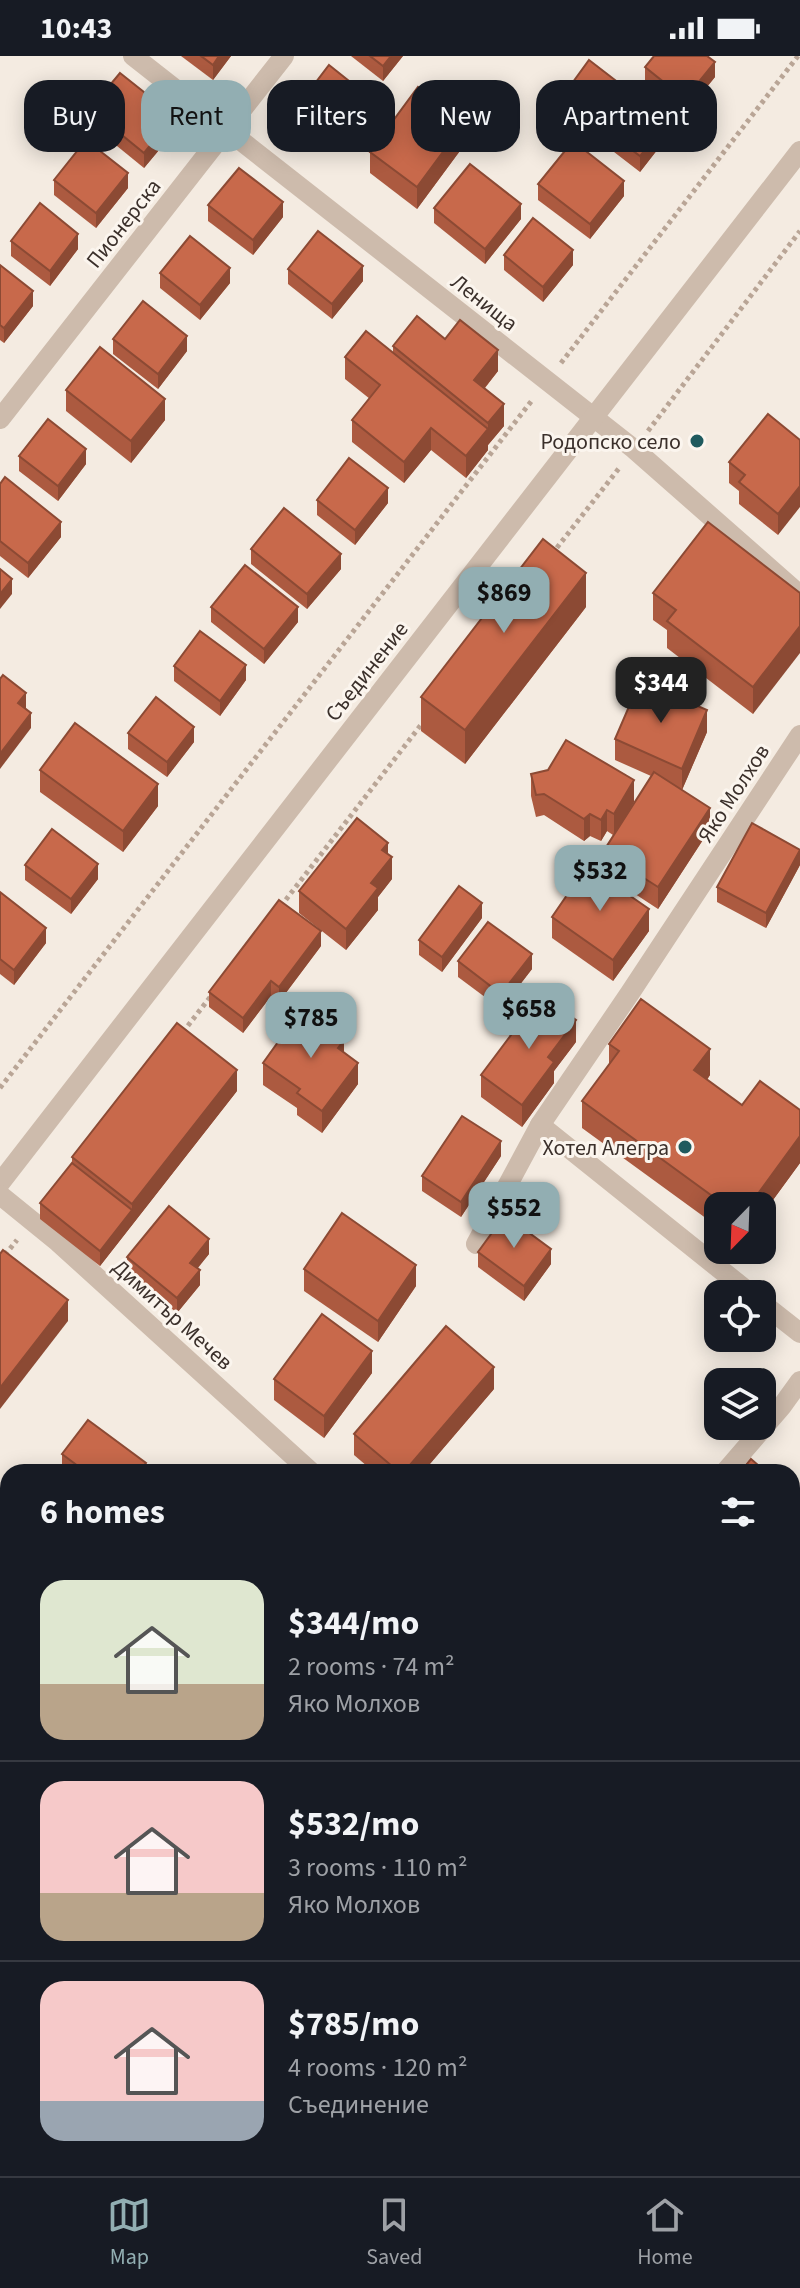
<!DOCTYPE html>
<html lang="en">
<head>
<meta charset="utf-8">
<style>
  :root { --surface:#171b24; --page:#242831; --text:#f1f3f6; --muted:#9ea1a6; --line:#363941; --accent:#92aeb2 }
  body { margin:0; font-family:"Source Sans 3",sans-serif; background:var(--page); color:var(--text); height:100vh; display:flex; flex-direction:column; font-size:30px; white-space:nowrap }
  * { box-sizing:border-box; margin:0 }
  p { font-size:26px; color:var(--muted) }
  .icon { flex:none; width:44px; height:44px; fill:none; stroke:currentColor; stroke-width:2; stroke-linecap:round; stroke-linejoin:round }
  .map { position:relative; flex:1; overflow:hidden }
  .details { position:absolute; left:0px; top:1408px; width:800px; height:712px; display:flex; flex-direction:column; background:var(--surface); border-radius:24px 24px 0 0; box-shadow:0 4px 20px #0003 }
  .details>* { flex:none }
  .top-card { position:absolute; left:24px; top:24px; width:752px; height:72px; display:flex; gap:16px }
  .needle { width:52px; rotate:203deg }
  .tools { position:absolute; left:704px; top:1136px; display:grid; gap:16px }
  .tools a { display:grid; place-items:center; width:72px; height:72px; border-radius:16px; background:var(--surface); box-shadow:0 4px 20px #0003; font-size:40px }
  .price { position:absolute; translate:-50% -68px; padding:0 18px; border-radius:16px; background:var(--accent); color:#111; font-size:26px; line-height:52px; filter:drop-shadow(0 2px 4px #0008) }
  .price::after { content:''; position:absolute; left:50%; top:48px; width:24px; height:18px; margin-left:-12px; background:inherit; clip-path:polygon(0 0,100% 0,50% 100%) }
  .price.active { background:#222; color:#fff }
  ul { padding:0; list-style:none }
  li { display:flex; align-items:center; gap:24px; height:200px; padding:0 40px }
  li+li { border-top:2px solid var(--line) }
  li span { display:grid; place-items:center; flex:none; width:224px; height:160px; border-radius:24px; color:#555 }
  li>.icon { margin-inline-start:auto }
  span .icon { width:96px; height:96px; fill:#fffc; stroke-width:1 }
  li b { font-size:34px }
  h2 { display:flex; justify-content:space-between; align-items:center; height:96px; padding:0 40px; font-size:34px }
  .chip { padding:0 28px; border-radius:24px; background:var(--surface); box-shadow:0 4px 20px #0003; font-size:28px; line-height:72px }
  .chip.active { background:var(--accent); color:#111 }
  .status { display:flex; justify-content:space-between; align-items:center; height:56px; padding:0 40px; background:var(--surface); direction:ltr }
  .status svg { height:22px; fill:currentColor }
  .tab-bar { display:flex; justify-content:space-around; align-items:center; height:112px; border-top:2px solid var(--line); background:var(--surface); font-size:22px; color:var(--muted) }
  .tab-bar a { display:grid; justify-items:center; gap:4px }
  .tab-bar .active { color:var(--accent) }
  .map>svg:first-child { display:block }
  .green { fill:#b8c4a0 }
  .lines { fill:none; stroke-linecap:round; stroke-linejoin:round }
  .path { stroke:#b9a596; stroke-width:5; stroke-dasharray:4 4; stroke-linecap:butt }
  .minor { stroke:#cdbbac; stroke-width:20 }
  .wall { fill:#ac5a40 }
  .shaded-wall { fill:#8c4a34 }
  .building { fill:#c8694b; stroke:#8c4a34; stroke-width:2 }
  .poi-dot { fill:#1f5a5e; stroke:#fbf5ee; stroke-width:3 }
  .labels { text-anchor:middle; stroke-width:6; stroke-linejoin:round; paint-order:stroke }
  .street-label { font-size:22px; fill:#3b302b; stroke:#fbf5ee }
  .poi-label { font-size:22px; fill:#3b302b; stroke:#fbf5ee; text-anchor:end }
</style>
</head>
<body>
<div class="status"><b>10:43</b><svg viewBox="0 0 49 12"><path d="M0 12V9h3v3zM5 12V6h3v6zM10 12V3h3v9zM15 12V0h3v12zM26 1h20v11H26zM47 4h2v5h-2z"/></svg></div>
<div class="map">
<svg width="800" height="2120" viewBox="0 0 800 2120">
  <rect width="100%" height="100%" fill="#f4ebe1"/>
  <path class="green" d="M0 1800 8 1806V2112H397L407 2120H0Z"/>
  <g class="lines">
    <g class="path">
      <path d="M561 307 798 0"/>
      <path d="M648 375 800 175"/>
      <path d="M552 498 620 411"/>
      <path d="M281 850 424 665"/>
      <path d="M183 976 211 940"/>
      <path d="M0 1032 533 343"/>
      <path d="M0 1205 17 1184"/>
    </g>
    <g class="minor">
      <path d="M133 0 634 393 800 539"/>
      <path d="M0 363 284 0"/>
      <path d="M540 1069 751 1238"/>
      <path d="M0 1127 800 95"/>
      <path d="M0 1139 58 1186 311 1416"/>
      <path d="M476 1188 540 1069 630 937 800 679"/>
      <path d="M762 1247 800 1277"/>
      <path d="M725 1416 782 1350 800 1325"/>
      <path d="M792 1602 800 1609"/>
      <path d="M792 1991 800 1970"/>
      <path d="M739 2120 742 2112"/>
    </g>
  </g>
  <g class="wall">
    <path d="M181 0H231L213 24Z"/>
    <path d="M351 0H403L383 25Z"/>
    <path d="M645 11 715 21 685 58 645 26Z"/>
    <path d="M573 26 668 80 640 116 592 79V64L596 59 573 41Z"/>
    <path d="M300 47 369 56 340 93 300 62Z"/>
    <path d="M90 53 174 76 144 112 90 68Z"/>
    <path d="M465 88 417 153 370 117V96Z"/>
    <path d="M54 124 128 132 96 172 54 139Z"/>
    <path d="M538 128 624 140 590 183 538 144Z"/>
    <path d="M208 149 283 161 253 199 208 165Z"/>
    <path d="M434 152 521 163 485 208 434 167Z"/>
    <path d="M11 185 78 193 50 230 11 200Z"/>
    <path d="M504 199 573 209 543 246 504 214Z"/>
    <path d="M0 209 33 250 4 287 0 284Z"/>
    <path d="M288 213 363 225 332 263 288 228Z"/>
    <path d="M160 217 230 227 200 264 160 232Z"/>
    <path d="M113 283 187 295 158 333 113 298Z"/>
    <path d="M445 283 498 315 485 332 504 370 488 389V394L466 422 431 394 404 427 352 386V364L370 343 345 323V301L393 297V290Z"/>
    <path d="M66 334 165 364 131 407 66 355Z"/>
    <path d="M800 384 778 479 739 448V435L729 427V406Z"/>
    <path d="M19 400 86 408 58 445 19 415Z"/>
    <path d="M0 428 61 481 28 522 0 500Z"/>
    <path d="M317 444 388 447 355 489 317 459Z"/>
    <path d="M251 493 341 513 307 553 251 508Z"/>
    <path d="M653 537H800L753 658 667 592V574L653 564Z"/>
    <path d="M211 551 298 566 264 608 211 566Z"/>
    <path d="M586 551 465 708 421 675V641Z"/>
    <path d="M174 610 246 624 220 660 174 625Z"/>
    <path d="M707 676 682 734 710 773 658 853 603 817V796L613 779 607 775 601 785 590 780 584 785 544 759 536 761 531 740V718L634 746 627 758 651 720 615 704V683Z"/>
    <path d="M128 677 194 686 167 721 128 693Z"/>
    <path d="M40 714 158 750 123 796 40 736Z"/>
    <path d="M800 794V809L766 872 717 846V831Z"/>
    <path d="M25 809 98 823 71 858 25 824Z"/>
    <path d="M392 823 378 841V854L346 894 299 857V835Z"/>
    <path d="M0 836 46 887 14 929 0 918Z"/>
    <path d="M552 861 649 875 613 925 552 882Z"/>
    <path d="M482 862 442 916 419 899V884Z"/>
    <path d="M321 890 279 946 271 940 243 977 209 951V936Z"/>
    <path d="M458 905 532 913 501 953 458 921Z"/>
    <path d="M576 986 554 1015V1027L522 1071 481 1041V1019Z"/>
    <path d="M609 988 710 1019 707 1024 800 1107 762 1159V1150H718V1171L582 1072V1045L609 1009Z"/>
    <path d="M344 997 358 1028 322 1077 297 1059V1052L263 1029V1007Z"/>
    <path d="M237 1035 100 1210 40 1163V1147L72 1107V1101Z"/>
    <path d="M501 1100 461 1161 422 1135V1120Z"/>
    <path d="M478 1196 551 1208 524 1245 478 1211Z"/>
    <path d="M209 1198 197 1212 200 1229 177 1257 127 1216V1201Z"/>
    <path d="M304 1213 416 1230 378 1286 304 1235Z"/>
    <path d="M372 1317 324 1382 274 1344V1323Z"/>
    <path d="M494 1333 423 1416H374L354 1399V1378Z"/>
    <path d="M62 1398 146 1416H66L62 1413Z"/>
    <path d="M792 1438 800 1444V1581L792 1574Z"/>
    <path d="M8 1528V1751L0 1745V1539Z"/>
  </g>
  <g class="shaded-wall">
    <path d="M219 0H231L213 24V9Z"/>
    <path d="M391 0H403L383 25V10Z"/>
    <path d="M715 6V21L685 58V43Z"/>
    <path d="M369 41V56L340 93V78Z"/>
    <path d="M174 60V76L144 112V97Z"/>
    <path d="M668 65V80L640 116V100Z"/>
    <path d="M465 66V88L417 153V131Z"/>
    <path d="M128 117V132L96 172V157Z"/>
    <path d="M624 125V140L590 183V168Z"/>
    <path d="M283 146V161L253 199V184Z"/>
    <path d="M521 148V163L485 208V193Z"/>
    <path d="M78 178V193L50 230V215Z"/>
    <path d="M573 194V209L543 246V231Z"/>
    <path d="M363 210V225L332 263V248Z"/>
    <path d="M230 212V227L200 264V249Z"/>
    <path d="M33 235V250L4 287V272Z"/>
    <path d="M187 280V295L158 333V318Z"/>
    <path d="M498 294V315L474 345V324Z"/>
    <path d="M165 343V364L131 407V385Z"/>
    <path d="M504 348V370L488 389V367Z"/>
    <path d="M431 372V394L404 427V406Z"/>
    <path d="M488 373V394L466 422V400Z"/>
    <path d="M86 393V408L58 445V430Z"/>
    <path d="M800 430V451L778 479V458Z"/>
    <path d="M388 432V447L355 489V474Z"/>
    <path d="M61 466V481L28 522V507Z"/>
    <path d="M341 498V513L307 553V538Z"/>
    <path d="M586 517V551L465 708V674Z"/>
    <path d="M12 523V538L0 553V538Z"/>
    <path d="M298 551V566L264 608V593Z"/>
    <path d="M800 570V597L753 658V631Z"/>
    <path d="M246 609V624L220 660V645Z"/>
    <path d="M26 637V652L18 663V647Z"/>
    <path d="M707 654V676L682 734V713Z"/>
    <path d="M31 657V672L0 713V698Z"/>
    <path d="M194 671V686L167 721V706Z"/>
    <path d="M634 724V746L614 779V758Z"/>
    <path d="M158 728V750L123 796V775Z"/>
    <path d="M710 752V773L658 853V831Z"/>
    <path d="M607 754V775L601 785V764Z"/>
    <path d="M590 758V780L584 785V763Z"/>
    <path d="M388 787V806L392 801V823L378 841V854L346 894V873L371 827 382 794Z"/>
    <path d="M800 794V809L766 872V857Z"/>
    <path d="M98 808V823L71 858V843Z"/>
    <path d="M482 847V862L442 916V901Z"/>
    <path d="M649 853V875L613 925V904Z"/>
    <path d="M46 872V887L14 929V914Z"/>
    <path d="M321 875V890L279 946V931Z"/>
    <path d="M532 898V913L501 953V938Z"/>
    <path d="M271 925V940L243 977V962Z"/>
    <path d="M576 964V986L554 1015V1027L522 1071V1049L548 1001Z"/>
    <path d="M344 984V1006L338 992Z"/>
    <path d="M710 993V1019L694 1041V1014Z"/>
    <path d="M358 1007V1028L322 1077V1055Z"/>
    <path d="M237 1014V1035L100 1210V1195L132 1154V1148Z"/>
    <path d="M800 1080V1107L762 1159V1150H749Z"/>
    <path d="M501 1085V1100L461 1161V1146Z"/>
    <path d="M209 1183V1198L190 1222V1207Z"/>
    <path d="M551 1193V1208L524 1245V1230Z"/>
    <path d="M416 1209V1230L378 1286V1265Z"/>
    <path d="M200 1214V1229L177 1257V1242Z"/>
    <path d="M68 1244V1265L0 1353V1332Z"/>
    <path d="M372 1295V1317L324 1382V1360Z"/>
    <path d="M494 1311V1333L423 1416H404Z"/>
    <path d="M146 1407V1416H139Z"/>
    <path d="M554 2112H561V2120H549Z"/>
    <path d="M695 2112H705L701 2120H692Z"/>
  </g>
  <g class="building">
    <path d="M201 0H219L213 9Z"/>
    <path d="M370 0H391L383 10Z"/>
    <path d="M654 0H707L715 6 685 43 645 11Z"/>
    <path d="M589 4 668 65 640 100 592 64 603 49 573 26Z"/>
    <path d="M329 9 369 41 340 78 300 47Z"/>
    <path d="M120 17 174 60 144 97 90 53Z"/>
    <path d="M418 31 465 66 417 131 370 96Z"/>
    <path d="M86 84 128 117 96 157 54 124Z"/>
    <path d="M573 85 624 125 590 168 538 128Z"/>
    <path d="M470 108 521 148 485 193 434 152Z"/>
    <path d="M239 112 283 146 253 184 208 149Z"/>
    <path d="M40 147 78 178 50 215 11 185Z"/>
    <path d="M533 162 573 194 543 231 504 199Z"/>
    <path d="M318 175 363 210 332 248 288 213Z"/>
    <path d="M190 180 230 212 200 249 160 217Z"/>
    <path d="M0 209 33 235 4 272 0 269Z"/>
    <path d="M143 245 187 280 158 318 113 283Z"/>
    <path d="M417 260 445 283 460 264 498 294 474 324 504 348 488 367 393 290Z"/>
    <path d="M366 275 488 373 466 400 431 372 404 406 352 364 380 329 345 301Z"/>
    <path d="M100 291 165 343 131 385 66 334Z"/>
    <path d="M768 358 800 384V430L778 458 739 426 745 419 729 406Z"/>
    <path d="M48 363 86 393 58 430 19 400Z"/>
    <path d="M349 402 388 432 355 474 317 444Z"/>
    <path d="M5 421 61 466 28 507 0 485V428Z"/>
    <path d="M284 452 341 498 307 538 251 493Z"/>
    <path d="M708 466 800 537V570L753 631 667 565 676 554 653 537Z"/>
    <path d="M543 483 586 517 465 674 421 641Z"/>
    <path d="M245 509 298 551 264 593 211 551Z"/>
    <path d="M0 513 12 523 0 538Z"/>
    <path d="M200 575 246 609 220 645 174 610Z"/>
    <path d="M3 619 26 637 18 647 31 657 0 698V623Z"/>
    <path d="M640 625 707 654 682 713 615 683Z"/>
    <path d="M156 641 194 671 167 706 128 677Z"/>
    <path d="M75 667 158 728 123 775 40 714Z"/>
    <path d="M566 684 634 724 614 758 607 754 601 764 590 758 584 763 544 738 536 739 531 718 548 714Z"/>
    <path d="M654 716 710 752 658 831 603 796Z"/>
    <path d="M357 762 388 787 382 794 392 801 371 827 378 832 346 873 299 835Z"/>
    <path d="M752 767 800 794 766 857 717 831Z"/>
    <path d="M52 773 98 808 71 843 25 809Z"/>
    <path d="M587 810 649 853 613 904 552 861Z"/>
    <path d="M459 830 482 847 442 901 419 884Z"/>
    <path d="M0 836 46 872 14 914 0 903Z"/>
    <path d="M279 844 321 875 279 931 271 925 243 962 209 936Z"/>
    <path d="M488 866 532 898 501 938 458 905Z"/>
    <path d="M541 939 576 964 548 1001 554 1006 522 1049 481 1019Z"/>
    <path d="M641 943 710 993 694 1014 742 1049 760 1025 800 1054V1080L749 1150H726L582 1045 619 995 609 988Z"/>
    <path d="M301 954 344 984 338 992 358 1007 322 1055 297 1037 300 1033 263 1007Z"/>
    <path d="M177 967 237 1014 132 1148 72 1101Z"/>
    <path d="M462 1060 501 1085 461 1146 422 1120Z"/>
    <path d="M72 1107 132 1154 100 1195 40 1147Z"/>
    <path d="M169 1150 209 1183 190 1207 200 1214 177 1242 127 1201Z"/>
    <path d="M342 1157 416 1209 378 1265 304 1213Z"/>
    <path d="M505 1159 551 1193 524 1230 478 1196Z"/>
    <path d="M3 1194 68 1244 0 1332V1198Z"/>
    <path d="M322 1258 372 1295 324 1360 274 1323Z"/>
    <path d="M446 1270 494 1311 404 1416H399L354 1378Z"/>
    <path d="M88 1364 146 1407 139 1416H79L82 1413 62 1398Z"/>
    <path d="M751 1403 766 1416H740Z"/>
    <path d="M792 1438 800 1444V1560L792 1553Z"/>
    <path d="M8 1528V1724L0 1718V1539Z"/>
    <path d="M465 2112H554L549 2120H465Z"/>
    <path d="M604 2112H695L692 2120H600Z"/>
  </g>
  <g class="poi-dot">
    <circle cx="697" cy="385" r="8"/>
    <circle cx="685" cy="1091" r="8"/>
  </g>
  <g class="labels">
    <g class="street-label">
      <text transform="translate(123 167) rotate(-52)" y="8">Пионерска</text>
      <text transform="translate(485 246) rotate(38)" y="8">Ленища</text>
      <text transform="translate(366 615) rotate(-52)" y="8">Съединение</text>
      <text transform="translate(733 737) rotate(-57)" y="8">Яко Молхов</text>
      <text transform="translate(173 1258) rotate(42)" y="8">Димитър Мечев</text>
    </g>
    <g class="poi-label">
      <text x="681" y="393">Родопско село</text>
      <text x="669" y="1099">Хотел Алегра</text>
    </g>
  </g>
</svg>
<div class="tools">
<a><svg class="needle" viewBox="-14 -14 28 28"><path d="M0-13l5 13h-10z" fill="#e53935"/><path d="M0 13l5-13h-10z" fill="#9ea1a6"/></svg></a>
<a><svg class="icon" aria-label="locate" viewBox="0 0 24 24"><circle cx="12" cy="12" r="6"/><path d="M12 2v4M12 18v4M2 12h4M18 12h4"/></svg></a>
<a><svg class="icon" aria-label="layers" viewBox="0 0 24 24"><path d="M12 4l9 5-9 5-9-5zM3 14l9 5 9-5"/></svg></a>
</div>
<b class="price" style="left:504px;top:579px">$869</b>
<b class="price active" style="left:661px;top:669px">$344</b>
<b class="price" style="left:600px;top:857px">$532</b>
<b class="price" style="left:529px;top:995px">$658</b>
<b class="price" style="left:311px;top:1004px">$785</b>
<b class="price" style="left:514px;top:1194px">$552</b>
<div class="top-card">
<a class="chip">Buy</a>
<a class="chip active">Rent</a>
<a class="chip">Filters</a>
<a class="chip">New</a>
<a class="chip">Apartment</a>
</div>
<section class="details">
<h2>6 homes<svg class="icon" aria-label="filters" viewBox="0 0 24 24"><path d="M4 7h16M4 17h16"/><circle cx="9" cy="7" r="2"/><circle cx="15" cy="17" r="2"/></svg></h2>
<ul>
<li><span style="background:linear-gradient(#dfe7d0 65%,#b9a48a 0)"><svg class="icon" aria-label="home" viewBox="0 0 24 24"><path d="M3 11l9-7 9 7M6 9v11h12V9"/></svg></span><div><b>$344/mo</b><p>2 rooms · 74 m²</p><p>Яко Молхов</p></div></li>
<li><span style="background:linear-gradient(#f6c9c9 70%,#b9a48a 0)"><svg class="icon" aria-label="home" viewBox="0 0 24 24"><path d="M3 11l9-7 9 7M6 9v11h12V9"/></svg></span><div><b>$532/mo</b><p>3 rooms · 110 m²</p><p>Яко Молхов</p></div></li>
<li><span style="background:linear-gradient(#f6c9c9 75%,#9aa5b1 0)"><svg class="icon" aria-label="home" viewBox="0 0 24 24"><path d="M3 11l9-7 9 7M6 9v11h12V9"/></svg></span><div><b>$785/mo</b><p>4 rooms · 120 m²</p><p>Съединение</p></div></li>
</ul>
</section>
</div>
<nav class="tab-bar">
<a class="active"><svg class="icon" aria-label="map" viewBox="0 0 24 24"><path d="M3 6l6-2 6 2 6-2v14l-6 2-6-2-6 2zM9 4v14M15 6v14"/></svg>Map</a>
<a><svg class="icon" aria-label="saved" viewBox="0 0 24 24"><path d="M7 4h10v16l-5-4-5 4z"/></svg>Saved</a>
<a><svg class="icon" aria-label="home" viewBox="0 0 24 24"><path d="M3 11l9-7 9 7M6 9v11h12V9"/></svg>Home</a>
</nav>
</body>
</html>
